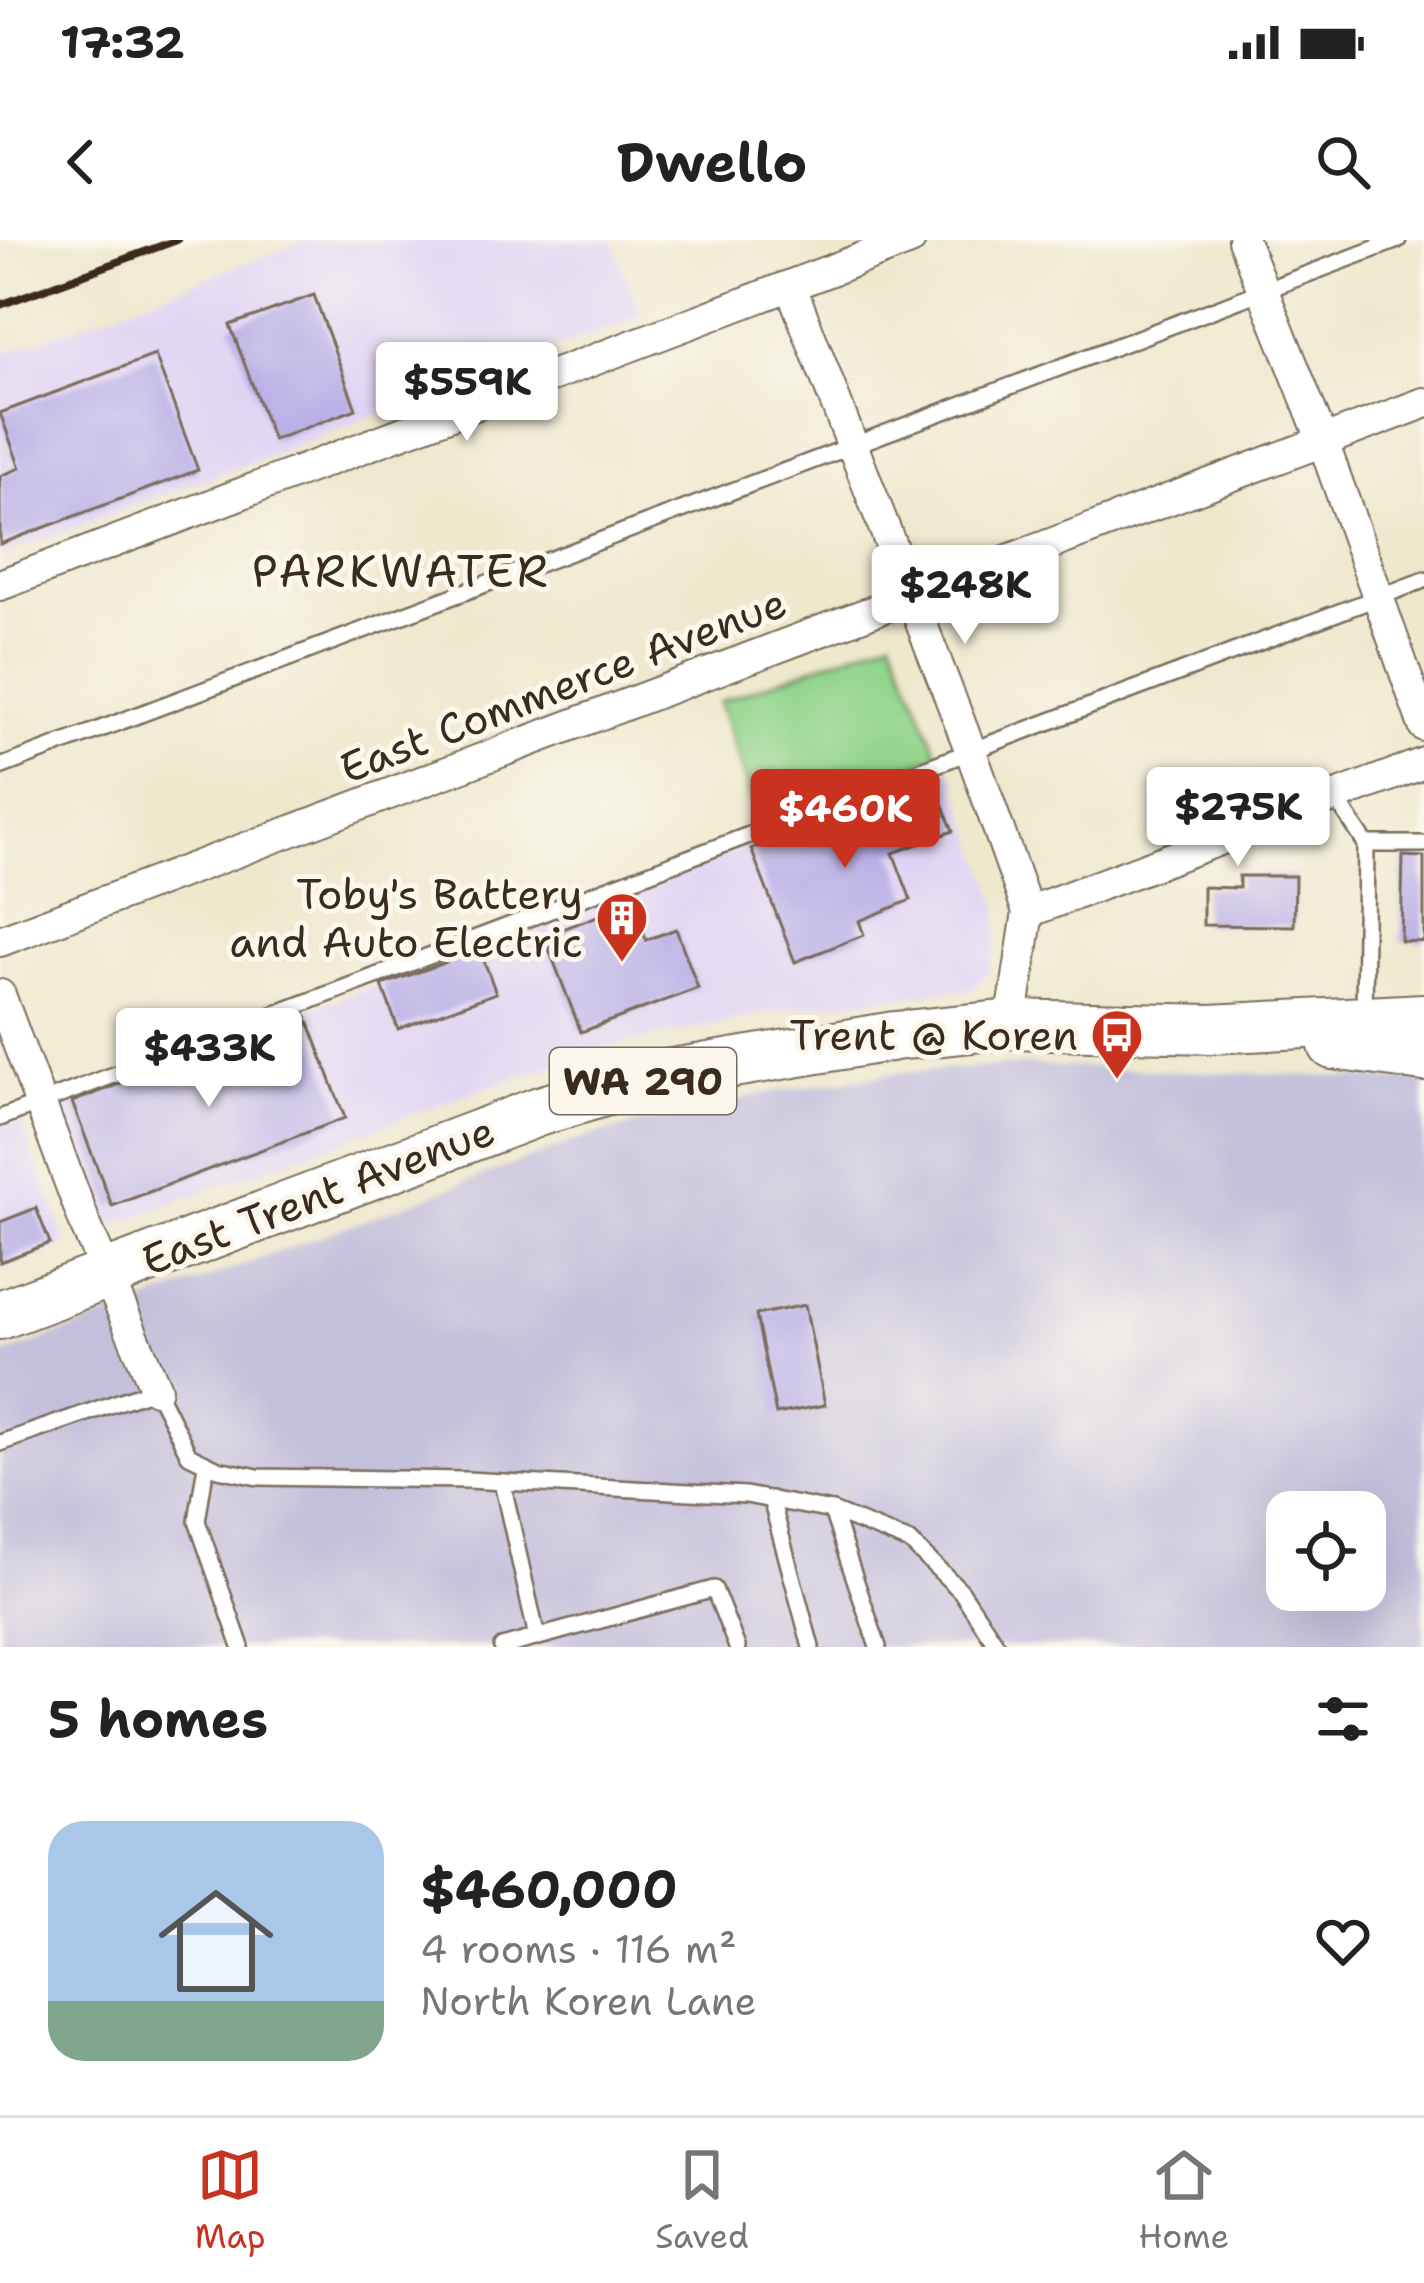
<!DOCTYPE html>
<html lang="en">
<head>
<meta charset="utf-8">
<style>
  :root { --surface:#fff; --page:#f6f6f6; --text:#222; --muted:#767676; --line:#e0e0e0; --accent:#c8321e }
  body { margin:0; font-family:"Shantell Sans",sans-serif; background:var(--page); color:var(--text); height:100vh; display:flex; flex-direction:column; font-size:45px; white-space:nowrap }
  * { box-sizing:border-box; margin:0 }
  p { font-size:39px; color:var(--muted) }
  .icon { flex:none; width:66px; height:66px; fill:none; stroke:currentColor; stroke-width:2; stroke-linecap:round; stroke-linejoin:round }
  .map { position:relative; height:1407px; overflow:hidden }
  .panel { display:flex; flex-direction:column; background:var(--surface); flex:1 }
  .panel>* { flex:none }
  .fabs { position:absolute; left:1266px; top:1251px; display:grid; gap:24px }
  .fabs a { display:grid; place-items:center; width:120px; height:120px; border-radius:24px; background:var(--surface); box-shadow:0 12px 48px #0002; font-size:60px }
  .price { position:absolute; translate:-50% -102px; padding:0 27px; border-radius:12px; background:#fff; color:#222; font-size:39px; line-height:78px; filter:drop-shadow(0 3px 6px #0008) }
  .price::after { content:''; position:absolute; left:50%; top:72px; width:36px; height:27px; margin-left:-18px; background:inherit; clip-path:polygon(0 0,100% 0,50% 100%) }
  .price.selected { background:var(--accent); color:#fff }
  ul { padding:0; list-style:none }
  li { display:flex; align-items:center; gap:36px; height:300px; padding:0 48px }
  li+li { border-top:3px solid var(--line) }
  li span { display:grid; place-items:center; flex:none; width:336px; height:240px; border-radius:36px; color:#555 }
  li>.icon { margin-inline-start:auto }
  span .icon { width:144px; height:144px; fill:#fffc; stroke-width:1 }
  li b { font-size:51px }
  h2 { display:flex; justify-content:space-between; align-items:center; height:144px; padding:0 48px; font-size:51px }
  .status { display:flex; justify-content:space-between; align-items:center; height:84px; padding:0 60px; background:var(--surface); direction:ltr }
  .status svg { height:33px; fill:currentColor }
  header { display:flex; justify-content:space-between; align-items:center; height:156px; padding:0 48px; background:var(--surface); font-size:54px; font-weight:700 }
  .tab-bar { display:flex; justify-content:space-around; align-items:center; height:168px; border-top:3px solid var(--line); background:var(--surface); font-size:33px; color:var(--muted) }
  .tab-bar a { display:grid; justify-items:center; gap:6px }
  .tab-bar .selected { color:var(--accent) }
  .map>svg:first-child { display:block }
  .built { fill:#e0d4f4 }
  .industrial { fill:#c4c0db; fill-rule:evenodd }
  .green { fill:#93d58d; stroke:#678056; stroke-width:3 }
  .building { fill:#b6ace7 }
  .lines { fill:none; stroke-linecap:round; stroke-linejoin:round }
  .service-casing { stroke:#7a6c5b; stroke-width:20 }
  .minor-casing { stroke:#7a6c5b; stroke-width:34 }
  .primary-casing { stroke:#7a6c5b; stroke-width:52 }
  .service { stroke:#fff; stroke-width:15 }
  .minor { stroke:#fff; stroke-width:30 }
  .primary { stroke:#fff; stroke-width:48 }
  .rail { stroke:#3b2a1e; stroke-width:8 }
  .labels { text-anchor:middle; stroke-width:10; stroke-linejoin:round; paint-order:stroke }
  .shield { fill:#fbf7ec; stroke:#75685c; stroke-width:3 }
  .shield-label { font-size:39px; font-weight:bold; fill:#3b2a1e }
  .street-label { font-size:42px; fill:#3b2a1e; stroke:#fbf7ec }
  .poi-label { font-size:42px; fill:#3b2a1e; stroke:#fbf7ec; text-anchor:end }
  .neighbourhood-label { font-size:45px; letter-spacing:3px; fill:#3b2a1e; stroke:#fbf7ec }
</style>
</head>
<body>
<div class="status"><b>17:32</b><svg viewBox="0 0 49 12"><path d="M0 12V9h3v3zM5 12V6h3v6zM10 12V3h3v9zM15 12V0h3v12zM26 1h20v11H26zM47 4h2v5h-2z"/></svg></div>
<header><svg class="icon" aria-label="back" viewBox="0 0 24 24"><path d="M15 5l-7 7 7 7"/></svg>Dwello<svg class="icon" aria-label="search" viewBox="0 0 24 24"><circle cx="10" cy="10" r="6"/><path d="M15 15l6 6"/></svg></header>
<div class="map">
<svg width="1424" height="1407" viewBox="0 0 1424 1407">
  <rect width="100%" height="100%" fill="#fbf7ec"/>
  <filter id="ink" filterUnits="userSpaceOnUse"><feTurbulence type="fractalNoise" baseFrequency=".00833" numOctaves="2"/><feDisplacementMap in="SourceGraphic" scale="24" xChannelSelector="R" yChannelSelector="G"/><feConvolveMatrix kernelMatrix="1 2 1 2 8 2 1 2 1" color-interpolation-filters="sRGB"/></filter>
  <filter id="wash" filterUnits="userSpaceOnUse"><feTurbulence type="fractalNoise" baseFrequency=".004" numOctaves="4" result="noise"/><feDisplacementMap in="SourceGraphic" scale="48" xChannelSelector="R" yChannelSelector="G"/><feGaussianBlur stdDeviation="2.7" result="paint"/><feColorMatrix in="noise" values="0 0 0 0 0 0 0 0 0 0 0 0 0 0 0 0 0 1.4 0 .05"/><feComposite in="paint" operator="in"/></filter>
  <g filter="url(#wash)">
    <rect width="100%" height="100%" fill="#eee8cd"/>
    <g class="built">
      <path d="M308 0H612L641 76 0 316V115Z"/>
      <path d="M951 529 999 667 998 695 990 731 971 749 790 768 613 806 482 849 107 987 60 863Z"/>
      <path d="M19 878 68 1004 0 1029V885Z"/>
    </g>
    <path class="industrial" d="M1020 825 1424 840V1407H0V1116L590 896 771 852 897 833ZM1287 1272H1365V1350H1287Z"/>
    <path class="green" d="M892 398 938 515 760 583 719 462Z"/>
    <g id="blocks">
      <g class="building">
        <path d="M314 55 356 169 273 200 230 85Z"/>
        <path d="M155 115 198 230 0 304V236L20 228 0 173Z"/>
        <path d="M935 546 953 591 893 613 911 660 859 681 864 695 795 722 751 609 821 583 823 589Z"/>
        <path d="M1403 616 1424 617V702L1401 701Z"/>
        <path d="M1239 636H1295L1294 686 1203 685V647L1239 648Z"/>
        <path d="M632 663 646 700 676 689 698 748 581 792 544 696Z"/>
        <path d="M480 710 496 753 398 789 382 745Z"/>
        <path d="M305 773 345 878 112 966 72 862Z"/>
        <path d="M36 968 50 1003 0 1022V982Z"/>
        <path d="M805 1065 825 1165 776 1174 756 1075Z"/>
      </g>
    </g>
  </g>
  <g filter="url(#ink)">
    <use href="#blocks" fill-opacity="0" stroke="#7a6c5b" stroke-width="3"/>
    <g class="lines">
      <g class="service-casing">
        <g id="service">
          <path d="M0 527 1398 0"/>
          <path d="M1335 557 1366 604"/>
          <path d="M1364 777 1366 604H1424"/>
          <path d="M0 878 1424 340"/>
          <path d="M0 1203 156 1149 189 1215 218 1229 258 1237 467 1240 746 1255 832 1271 910 1302 961 1351 998 1407"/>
          <path d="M206 1225 197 1281 241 1407"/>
          <path d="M502 1242 537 1397"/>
          <path d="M771 1259 811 1407"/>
          <path d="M832 1271 878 1407"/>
          <path d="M502 1407 714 1349 737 1407"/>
        </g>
      </g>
      <g class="minor-casing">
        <g id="minor">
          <path d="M1243 0 1322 199 1424 486"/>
          <path d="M791 47 970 509 1028 672 1011 784"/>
          <path d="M0 345 910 0"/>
          <path d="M1028 672 1424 523"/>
          <path d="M0 701 1424 163"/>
          <path d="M0 755 86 986 156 1149"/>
        </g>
      </g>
      <g class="primary-casing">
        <g id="primary">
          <path d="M1333 805 1424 817"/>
          <path d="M0 1075 540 871 661 835 895 796 1011 784 1210 789 1424 778"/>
        </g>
      </g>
      <use href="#service" class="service"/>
      <use href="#minor" class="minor"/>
      <use href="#primary" class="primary"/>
      <path class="rail" d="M0 65 177 0"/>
    </g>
  </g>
  <defs>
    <g id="building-pin" transform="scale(2.7)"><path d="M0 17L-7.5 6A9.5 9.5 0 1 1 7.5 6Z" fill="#c8321e" stroke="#fbf7ec"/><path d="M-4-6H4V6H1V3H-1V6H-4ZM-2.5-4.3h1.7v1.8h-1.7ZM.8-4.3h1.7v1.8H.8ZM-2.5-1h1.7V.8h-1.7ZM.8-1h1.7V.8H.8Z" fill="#fff"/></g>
    <g id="bus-pin" transform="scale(2.7)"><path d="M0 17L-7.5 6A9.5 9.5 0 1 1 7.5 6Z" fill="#c8321e" stroke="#fbf7ec"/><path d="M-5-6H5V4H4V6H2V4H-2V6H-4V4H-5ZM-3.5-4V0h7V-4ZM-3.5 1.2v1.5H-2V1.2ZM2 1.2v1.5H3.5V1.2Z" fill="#fff"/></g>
  </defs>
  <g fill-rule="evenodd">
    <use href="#building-pin" x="622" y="678"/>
    <use href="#bus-pin" x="1117" y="795"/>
  </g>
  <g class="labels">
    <rect class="shield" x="550" y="808" width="186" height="66" rx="9"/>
    <g class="shield-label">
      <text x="643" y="855">WA 290</text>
    </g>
    <g class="street-label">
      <text transform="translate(563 445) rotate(-21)" y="15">East Commerce Avenue</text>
      <text transform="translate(318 955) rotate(-21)" y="15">East Trent Avenue</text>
    </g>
    <g class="poi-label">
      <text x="583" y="669">Toby's Battery<tspan x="583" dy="48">and Auto Electric</tspan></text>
      <text x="1078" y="810">Trent @ Koren</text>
    </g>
    <g class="neighbourhood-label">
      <text x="401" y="347">PARKWATER</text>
    </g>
  </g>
</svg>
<div class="fabs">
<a><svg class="icon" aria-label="locate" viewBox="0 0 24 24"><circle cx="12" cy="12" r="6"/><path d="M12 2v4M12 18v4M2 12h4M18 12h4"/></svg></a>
</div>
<b class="price" style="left:467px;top:204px">$559K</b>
<b class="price" style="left:965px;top:407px">$248K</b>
<b class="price" style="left:1238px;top:629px">$275K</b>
<b class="price selected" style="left:845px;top:631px">$460K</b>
<b class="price" style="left:209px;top:870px">$433K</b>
</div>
<section class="panel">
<h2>5 homes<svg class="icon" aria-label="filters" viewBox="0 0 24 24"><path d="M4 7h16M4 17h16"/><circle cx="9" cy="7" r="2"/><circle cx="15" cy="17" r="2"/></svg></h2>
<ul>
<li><span style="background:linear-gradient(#a9c7e8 75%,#7fa58c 0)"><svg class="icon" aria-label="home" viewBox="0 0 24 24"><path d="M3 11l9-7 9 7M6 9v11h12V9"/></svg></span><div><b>$460,000</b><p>4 rooms · 116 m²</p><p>North Koren Lane</p></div><svg class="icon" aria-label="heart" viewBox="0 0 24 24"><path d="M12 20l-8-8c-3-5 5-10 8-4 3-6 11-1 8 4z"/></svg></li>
</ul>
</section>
<nav class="tab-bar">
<a class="selected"><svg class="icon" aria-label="map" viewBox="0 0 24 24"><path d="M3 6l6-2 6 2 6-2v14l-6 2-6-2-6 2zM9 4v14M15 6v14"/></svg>Map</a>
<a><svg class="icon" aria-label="saved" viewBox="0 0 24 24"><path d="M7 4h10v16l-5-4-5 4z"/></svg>Saved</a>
<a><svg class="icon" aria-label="home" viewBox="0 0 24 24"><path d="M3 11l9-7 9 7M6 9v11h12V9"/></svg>Home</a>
</nav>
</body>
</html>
